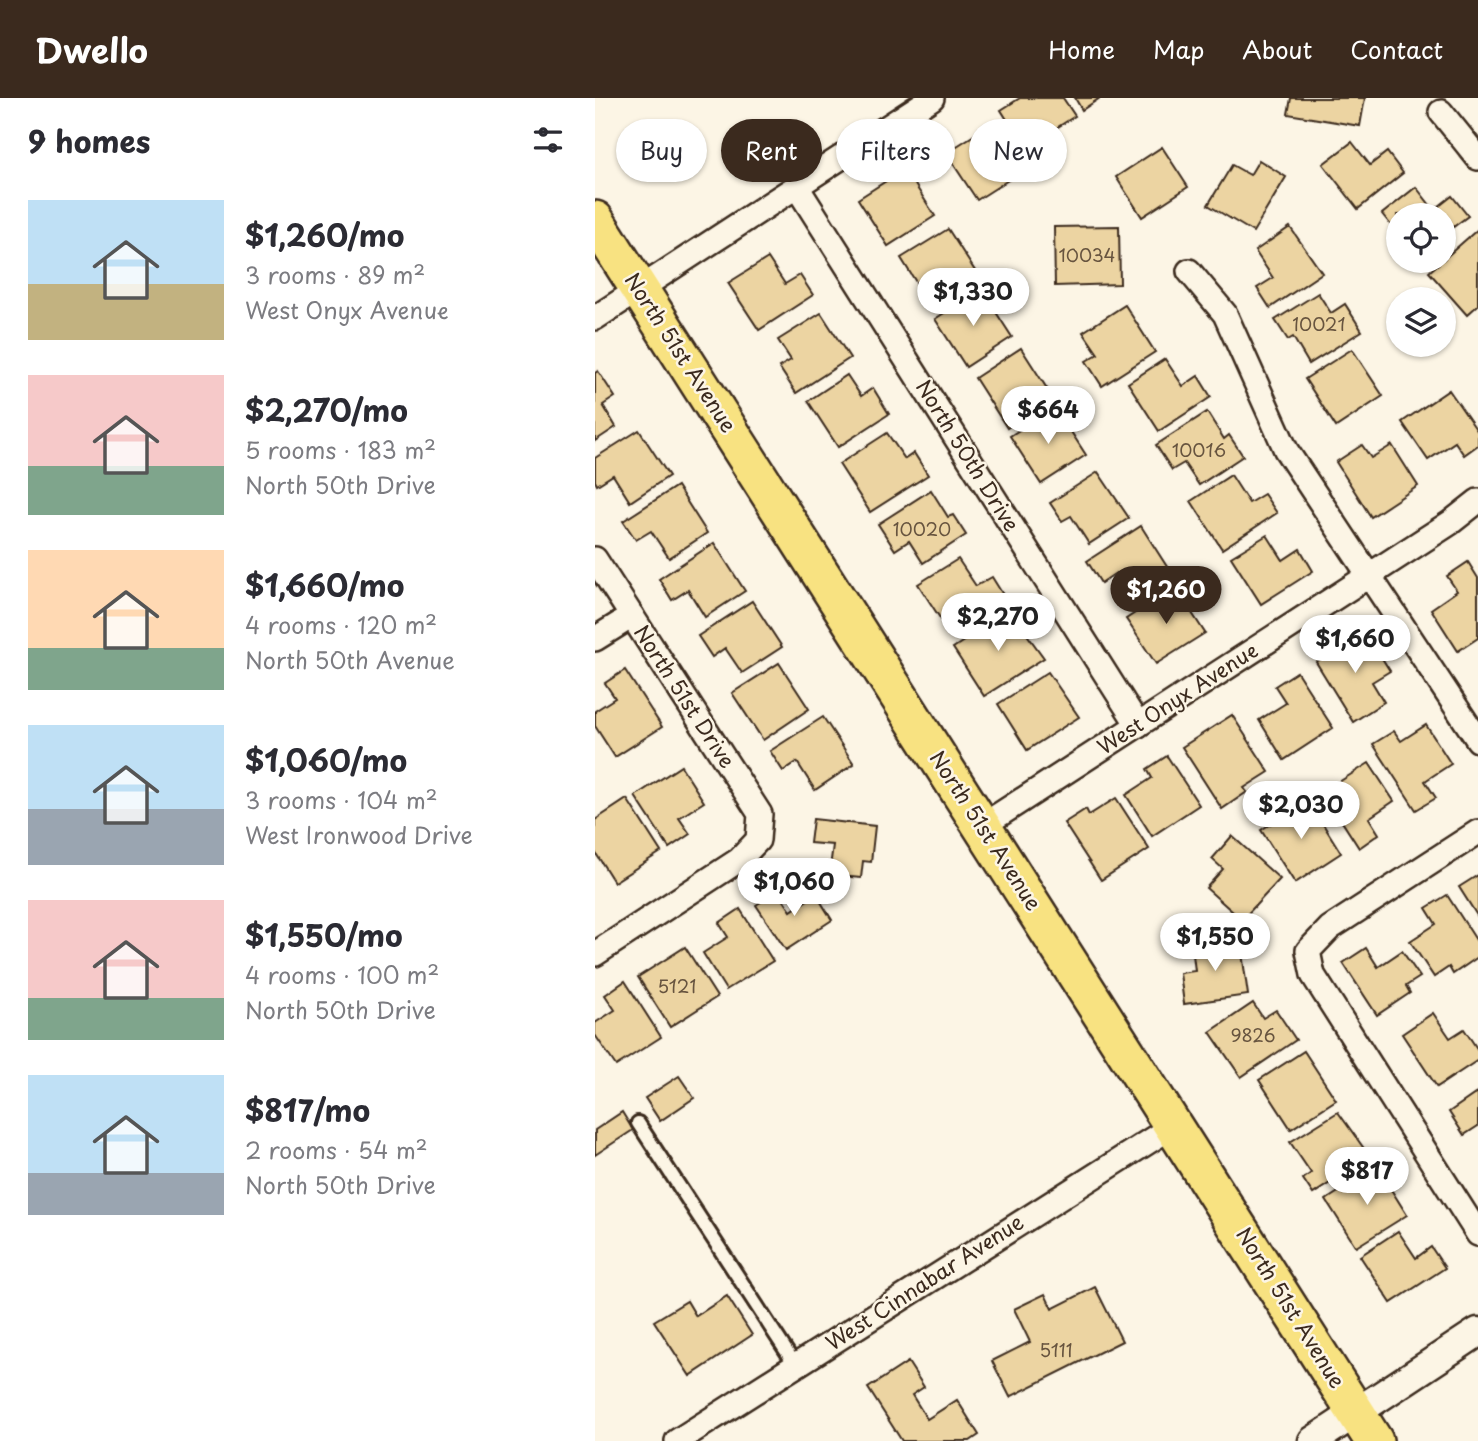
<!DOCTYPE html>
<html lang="en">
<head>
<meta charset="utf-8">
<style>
  :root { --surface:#fff; --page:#f2f2f3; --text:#2b2b33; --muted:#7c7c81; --accent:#3b2a1e }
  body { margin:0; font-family:"Playpen Sans",sans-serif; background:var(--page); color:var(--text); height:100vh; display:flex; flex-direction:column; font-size:26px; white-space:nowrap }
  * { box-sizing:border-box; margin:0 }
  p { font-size:23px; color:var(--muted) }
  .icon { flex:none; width:38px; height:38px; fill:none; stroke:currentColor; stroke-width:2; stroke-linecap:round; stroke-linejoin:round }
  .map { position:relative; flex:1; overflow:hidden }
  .sheet { display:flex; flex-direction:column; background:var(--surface); width:595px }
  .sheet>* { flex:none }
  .banner { position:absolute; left:21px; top:21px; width:665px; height:63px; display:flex; gap:14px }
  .fabs { position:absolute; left:791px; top:105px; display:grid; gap:14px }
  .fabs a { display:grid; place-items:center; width:70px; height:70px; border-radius:50%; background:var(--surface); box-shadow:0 2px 5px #0004; font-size:35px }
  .price { position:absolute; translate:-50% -60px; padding:0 16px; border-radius:24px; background:#fff; color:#222; font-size:23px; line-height:46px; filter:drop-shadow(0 2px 4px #0008) }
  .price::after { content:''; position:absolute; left:50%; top:42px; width:21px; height:16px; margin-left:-10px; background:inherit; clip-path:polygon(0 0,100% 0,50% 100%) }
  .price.on { background:var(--accent); color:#fff }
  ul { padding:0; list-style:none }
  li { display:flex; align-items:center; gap:21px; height:175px; padding:0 28px }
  li span { display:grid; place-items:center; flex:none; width:196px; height:140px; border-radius:0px; color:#555 }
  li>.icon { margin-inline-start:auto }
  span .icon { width:84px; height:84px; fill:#fffc; stroke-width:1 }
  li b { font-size:30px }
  h2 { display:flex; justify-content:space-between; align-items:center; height:84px; padding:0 28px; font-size:30px }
  .tag { padding:0 24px; border-radius:32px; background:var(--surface); box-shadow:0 2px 5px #0004; font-size:24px; line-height:63px }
  .tag.on { background:var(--accent); color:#fff }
  header { display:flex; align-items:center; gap:42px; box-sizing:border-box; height:98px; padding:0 35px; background:var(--accent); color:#fff }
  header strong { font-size:33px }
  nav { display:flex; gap:38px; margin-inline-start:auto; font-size:24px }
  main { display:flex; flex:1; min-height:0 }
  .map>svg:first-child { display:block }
  .building { fill:#ecd4a2; stroke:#3b2a1e; stroke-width:2 }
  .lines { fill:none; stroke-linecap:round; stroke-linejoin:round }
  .service-casing { stroke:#3b2a1e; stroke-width:18 }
  .minor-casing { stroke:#3b2a1e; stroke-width:28 }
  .tertiary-casing { stroke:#3b2a1e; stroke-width:33 }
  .primary-casing { stroke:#3b2a1e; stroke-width:42 }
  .service { stroke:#fcf5e5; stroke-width:12 }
  .minor { stroke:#fcf5e5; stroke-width:23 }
  .tertiary { stroke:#fcf5e5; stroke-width:28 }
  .primary { stroke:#f8e281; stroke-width:37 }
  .labels { text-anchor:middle; stroke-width:5; stroke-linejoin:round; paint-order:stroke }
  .number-label { font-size:18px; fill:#67543f }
  .street-label { font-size:21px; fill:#3b2a1e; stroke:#fcf5e5 }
</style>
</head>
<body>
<header>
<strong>Dwello</strong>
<nav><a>Home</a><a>Map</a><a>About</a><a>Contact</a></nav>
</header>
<main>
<section class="sheet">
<h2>9 homes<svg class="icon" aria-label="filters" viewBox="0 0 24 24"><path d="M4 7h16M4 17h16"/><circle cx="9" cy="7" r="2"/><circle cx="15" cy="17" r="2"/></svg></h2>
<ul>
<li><span style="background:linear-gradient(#bfe0f5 60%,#c2b280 0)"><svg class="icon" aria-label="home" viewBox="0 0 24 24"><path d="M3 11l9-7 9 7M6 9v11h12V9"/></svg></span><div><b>$1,260/mo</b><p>3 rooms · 89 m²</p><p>West Onyx Avenue</p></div></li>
<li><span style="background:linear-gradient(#f6c9c9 65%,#7fa58c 0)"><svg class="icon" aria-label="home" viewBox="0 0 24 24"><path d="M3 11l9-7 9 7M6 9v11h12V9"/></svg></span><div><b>$2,270/mo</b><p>5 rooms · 183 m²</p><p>North 50th Drive</p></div></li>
<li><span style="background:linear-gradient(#ffd9b3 70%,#7fa58c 0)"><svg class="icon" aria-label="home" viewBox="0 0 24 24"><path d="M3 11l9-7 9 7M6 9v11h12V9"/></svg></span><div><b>$1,660/mo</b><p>4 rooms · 120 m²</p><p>North 50th Avenue</p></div></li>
<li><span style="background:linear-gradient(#bfe0f5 60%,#9aa5b1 0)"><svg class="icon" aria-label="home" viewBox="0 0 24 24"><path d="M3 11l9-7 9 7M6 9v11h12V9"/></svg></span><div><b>$1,060/mo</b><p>3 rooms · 104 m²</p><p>West Ironwood Drive</p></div></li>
<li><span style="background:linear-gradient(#f6c9c9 70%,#7fa58c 0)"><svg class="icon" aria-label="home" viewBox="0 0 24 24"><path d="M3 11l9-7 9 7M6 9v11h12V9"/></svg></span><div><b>$1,550/mo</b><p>4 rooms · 100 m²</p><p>North 50th Drive</p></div></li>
<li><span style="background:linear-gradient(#bfe0f5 70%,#9aa5b1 0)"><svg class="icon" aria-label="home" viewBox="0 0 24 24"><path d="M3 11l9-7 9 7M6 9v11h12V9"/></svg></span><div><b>$817/mo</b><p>2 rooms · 54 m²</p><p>North 50th Drive</p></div></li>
</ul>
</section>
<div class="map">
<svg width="883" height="1343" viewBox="0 0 883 1343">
  <rect width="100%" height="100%" fill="#fcf5e5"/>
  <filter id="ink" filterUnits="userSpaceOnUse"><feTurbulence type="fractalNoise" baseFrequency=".0143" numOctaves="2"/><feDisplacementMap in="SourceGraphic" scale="14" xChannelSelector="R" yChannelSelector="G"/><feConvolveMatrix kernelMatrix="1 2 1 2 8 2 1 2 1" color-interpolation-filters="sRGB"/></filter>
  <g filter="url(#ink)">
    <g class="building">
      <path d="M425 0H468L480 18 430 50 406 12Z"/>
      <path d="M480 0H505L487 12Z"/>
      <path d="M696 0H770L765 28 693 16Z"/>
      <path d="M398 25 429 72 382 102 351 55Z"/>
      <path d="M757 44 775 67 792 54 808 75 763 111 728 66Z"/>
      <path d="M567 49 593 89 547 119 521 79Z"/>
      <path d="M664 62 691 79 658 134 613 107 637 67 655 77Z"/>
      <path d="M310 71 340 118 293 148 263 101Z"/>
      <path d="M821 89 839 112 857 98 873 118 849 136V117H803V136L787 116Z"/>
      <path d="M524 128 525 186 460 188 459 129Z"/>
      <path d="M695 129 727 175 675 210 662 190 678 180 660 153Z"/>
      <path d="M353 131 382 176 334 205 306 160Z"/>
      <path d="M883 131V207L872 217 834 174Z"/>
      <path d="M173 160 190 186 205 177 218 197 164 232 133 185Z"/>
      <path d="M386 191 417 239 371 269 340 221Z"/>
      <path d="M723 195 736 215 750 206 767 233 714 266 698 239 693 242 680 222Z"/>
      <path d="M530 207 560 254 507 288 491 263 503 256 488 234Z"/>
      <path d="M226 215 255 260 201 295 184 269 196 262 183 242Z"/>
      <path d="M426 250 458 300 412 330 380 280Z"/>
      <path d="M757 251 788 298 741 329 710 281Z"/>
      <path d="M570 261 588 288 603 278 616 299 564 333 533 285Z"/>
      <path d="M3 273 20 299 8 307 21 329 0 343V275Z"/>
      <path d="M252 277 266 298 278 290 294 316 243 349 213 303Z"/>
      <path d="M854 292 883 334V347L869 357 860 344 833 362 807 324Z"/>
      <path d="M460 309 491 357 446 386 415 338Z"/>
      <path d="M612 314 629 341 634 337 648 358 604 387 589 365 577 372 561 347Z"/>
      <path d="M44 332 74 378 35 404 18 377 2 387 0 383V360Z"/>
      <path d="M292 335 310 361 319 355 333 377 275 414 244 366Z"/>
      <path d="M767 347 776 360 797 347 823 388 776 419 741 364Z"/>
      <path d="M503 374 534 420 494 446 476 418 467 423 455 405Z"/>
      <path d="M636 377 654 405 669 396 682 415 627 451 596 403Z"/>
      <path d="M82 388 112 435 74 460 56 433 41 442 28 423Z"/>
      <path d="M336 392 353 419 358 417 371 437 328 465 314 443 300 452 283 426Z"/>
      <path d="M546 428 576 475 537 500 521 475 506 485 492 463Z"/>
      <path d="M672 437 688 462 705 451 718 473 666 506 636 459Z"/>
      <path d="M119 445 150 493 110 519 93 492 77 502 64 481Z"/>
      <path d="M363 461 381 488 397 479 410 500 354 534 323 486Z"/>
      <path d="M873 464 883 480V540L863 553 836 511 862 493 852 478Z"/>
      <path d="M580 489 610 535 561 566 531 521Z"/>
      <path d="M157 503 187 549 147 575 130 550 117 559 103 538Z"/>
      <path d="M415 513 449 560 389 598 358 550Z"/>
      <path d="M770 533 795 573 777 584 789 604 758 624 721 564Z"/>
      <path d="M184 565 214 611 168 642 137 595Z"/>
      <path d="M30 572 67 629 20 659 0 628V613L20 600 10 585Z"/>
      <path d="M453 574 484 619 432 652 403 606Z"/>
      <path d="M702 574 738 630 689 662 664 622 691 605 680 588Z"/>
      <path d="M637 617 674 674 649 690 652 694 627 711 587 649Z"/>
      <path d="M228 619 259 666 220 692 202 664 188 673 175 653Z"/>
      <path d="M831 627 856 666 830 683 841 700 821 712 778 646 799 633 806 643Z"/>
      <path d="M572 658 604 707 557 738 531 697 557 680 552 671Z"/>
      <path d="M774 665 799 703 774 720 784 736 764 750 728 694Z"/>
      <path d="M86 668 109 704 84 720 95 736 74 750 40 698Z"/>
      <path d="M521 700 554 751 506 782 469 725 491 711 494 717Z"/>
      <path d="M32 701 66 754 19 784 0 754V722Z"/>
      <path d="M713 702 746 755 700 785 666 732Z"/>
      <path d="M218 721 280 728 276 764 268 763 266 780 234 777 238 747 215 745Z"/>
      <path d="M637 738 685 781 647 822 611 790 628 771 617 761Z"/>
      <path d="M883 777V819L864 789Z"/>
      <path d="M183 793 196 813 221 796 237 822 191 852 161 807Z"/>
      <path d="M852 797 883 845V859L858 876 854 869 839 879 815 843 841 826 831 810Z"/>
      <path d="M145 811 178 863 131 892 108 855 133 839 124 825Z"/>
      <path d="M645 841 653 897 589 906 585 875 600 873 597 848Z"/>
      <path d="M90 849 122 899 75 929 43 879Z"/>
      <path d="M771 850 783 869 807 853 825 879 811 888 815 895 782 917 748 865Z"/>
      <path d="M30 883 66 939 21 968 0 937V925L20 912 10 897Z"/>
      <path d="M658 905 668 920 681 912 701 942 646 979 615 934Z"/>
      <path d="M838 915 855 940 869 931 883 952V962L842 989 807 936Z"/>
      <path d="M709 953 741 1002 696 1031 664 982Z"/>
      <path d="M84 978 99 1000 65 1023 50 1000Z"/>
      <path d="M883 994V1028L869 1037 854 1014Z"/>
      <path d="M27 1014 38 1032 0 1057V1032Z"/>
      <path d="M743 1014 775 1059 718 1096 708 1081 716 1075 695 1044Z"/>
      <path d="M782 1069 812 1117 761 1149 731 1102Z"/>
      <path d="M803 1133 821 1160 836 1149 850 1170 796 1205 765 1158Z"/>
      <path d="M500 1189 527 1243 415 1299 397 1263 435 1244 419 1211 450 1196 457 1211Z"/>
      <path d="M132 1198 157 1237 95 1278 59 1223 92 1203 101 1218Z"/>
      <path d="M313 1264 329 1289 317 1297 332 1321 362 1302 384 1337 375 1343H307L273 1290Z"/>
    </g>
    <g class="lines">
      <g class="service-casing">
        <path id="service" d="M43 1025 201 1268"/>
      </g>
      <g class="minor-casing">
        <g id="minor">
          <path d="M846 14 883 60"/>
          <path d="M202 89 543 627"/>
          <path d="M594 173 630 216 691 352 883 642"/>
          <path d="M0 220 337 0"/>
          <path d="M0 461 165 716 163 742 144 762 0 856"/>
          <path d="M0 541 37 518"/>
          <path d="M387 728 855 425 883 403"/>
          <path d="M883 734 735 830 713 853 718 877 883 1136"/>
          <path d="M82 1343 578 1028"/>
        </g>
      </g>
      <g class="tertiary-casing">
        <path id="tertiary" d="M718 1343 883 1234"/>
      </g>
      <g class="primary-casing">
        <path id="primary" d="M0 122 779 1343"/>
      </g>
      <use href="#service" class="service"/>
      <use href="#minor" class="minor"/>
      <use href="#tertiary" class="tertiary"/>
      <use href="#primary" class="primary"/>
    </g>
  </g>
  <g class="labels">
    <g class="number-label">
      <text x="492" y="164">10034</text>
      <text x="724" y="233">10021</text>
      <text x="604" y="359">10016</text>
      <text x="327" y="438">10020</text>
      <text x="82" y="895">5121</text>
      <text x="658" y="944">9826</text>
      <text x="461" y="1259">5111</text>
    </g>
    <g class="street-label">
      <text transform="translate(85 255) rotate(57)" y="7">North 51st Avenue</text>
      <text transform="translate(372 358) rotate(58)" y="7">North 50th Drive</text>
      <text transform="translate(89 599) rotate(57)" y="7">North 51st Drive</text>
      <text transform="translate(583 601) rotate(-33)" y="7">West Onyx Avenue</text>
      <text transform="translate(390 733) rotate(57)" y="7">North 51st Avenue</text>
      <text transform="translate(330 1185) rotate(-33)" y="7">West Cinnabar Avenue</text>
      <text transform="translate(695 1210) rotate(58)" y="7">North 51st Avenue</text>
    </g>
  </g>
</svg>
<div class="fabs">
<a><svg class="icon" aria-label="locate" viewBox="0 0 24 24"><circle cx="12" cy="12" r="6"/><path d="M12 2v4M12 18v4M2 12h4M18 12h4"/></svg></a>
<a><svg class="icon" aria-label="layers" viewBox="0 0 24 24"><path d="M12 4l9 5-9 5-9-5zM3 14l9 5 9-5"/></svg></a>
</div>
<b class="price" style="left:378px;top:230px">$1,330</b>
<b class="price" style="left:453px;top:348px">$664</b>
<b class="price on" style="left:571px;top:528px">$1,260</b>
<b class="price" style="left:403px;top:555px">$2,270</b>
<b class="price" style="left:760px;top:577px">$1,660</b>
<b class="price" style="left:706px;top:743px">$2,030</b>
<b class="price" style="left:199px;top:820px">$1,060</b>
<b class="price" style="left:620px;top:875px">$1,550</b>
<b class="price" style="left:772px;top:1109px">$817</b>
<div class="banner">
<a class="tag">Buy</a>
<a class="tag on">Rent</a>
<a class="tag">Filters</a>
<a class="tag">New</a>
</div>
</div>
</main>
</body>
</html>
